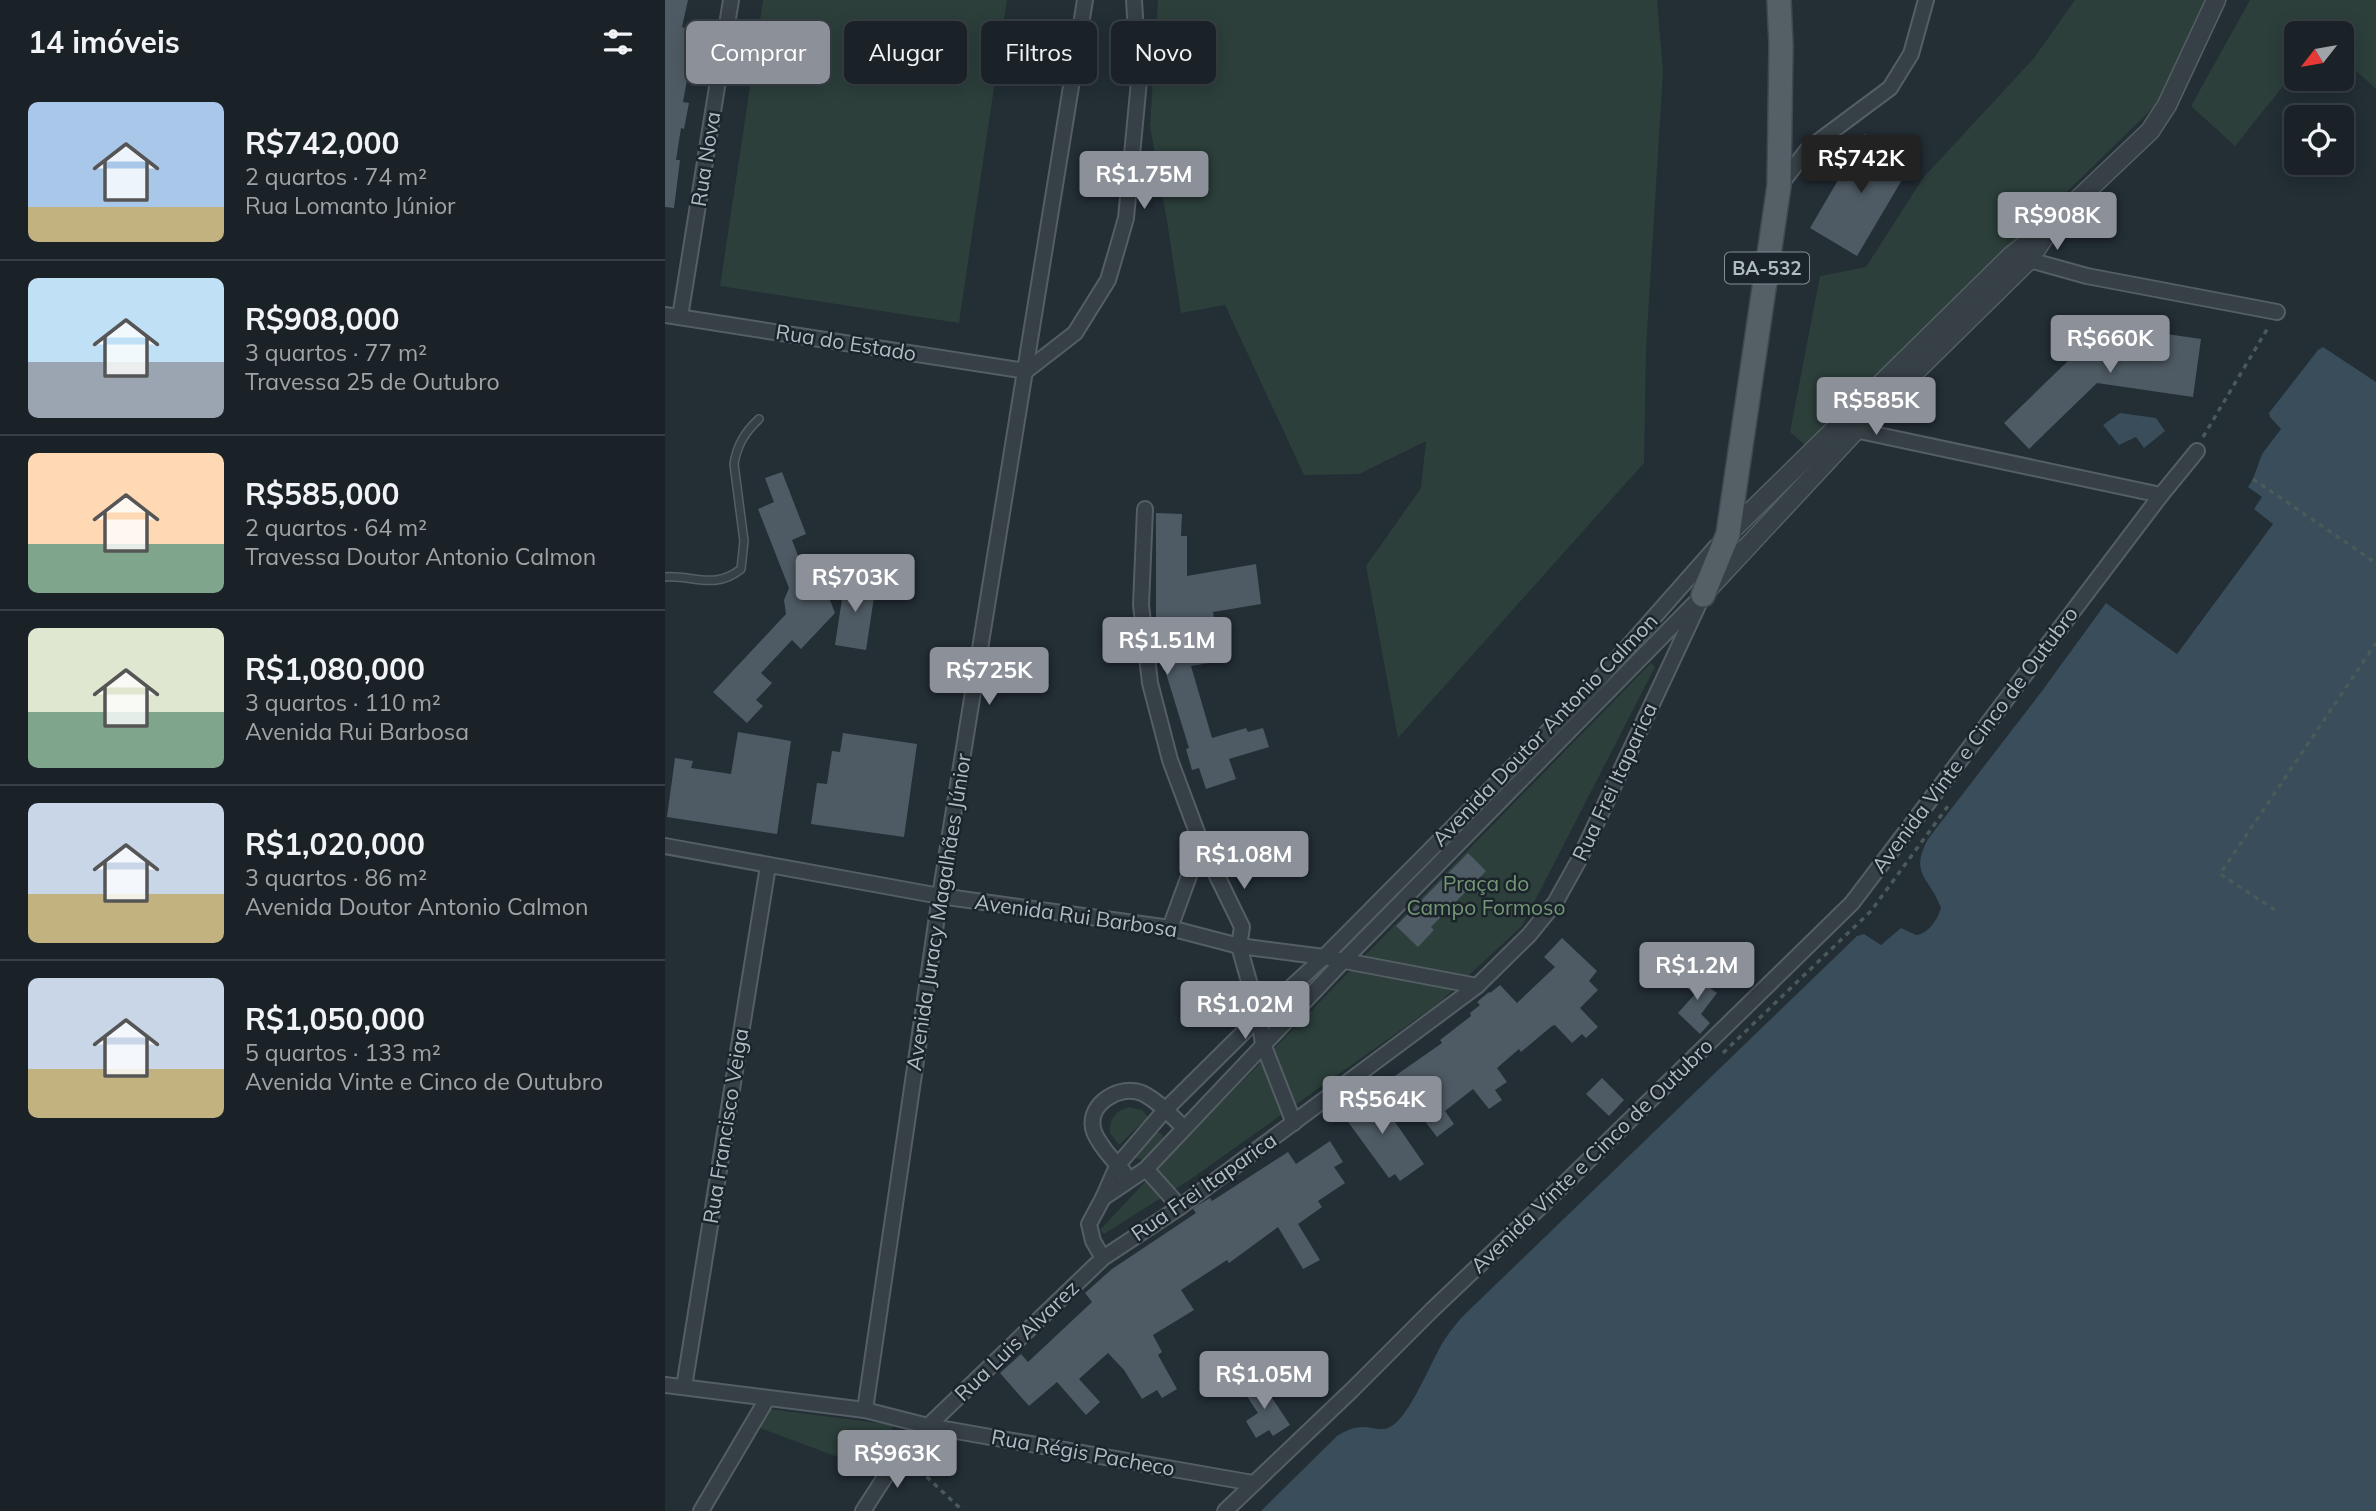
<!DOCTYPE html>
<html lang="pt">
<head>
<meta charset="utf-8">
<style>
  :root { --surface:#1a2228; --page:#232a30; --text:#f1f3f6; --muted:#9fa4a8; --line:#383f45; --accent:#8c9099 }
  body { margin:0; font-family:Mulish,sans-serif; background:var(--page); color:var(--text); height:100vh; display:flex; flex-direction:column; font-size:26px; white-space:nowrap }
  * { box-sizing:border-box; margin:0 }
  p { font-size:23px; color:var(--muted) }
  .icon { flex:none; width:38px; height:38px; fill:none; stroke:currentColor; stroke-width:2; stroke-linecap:round; stroke-linejoin:round }
  .map { position:relative; flex:1; overflow:hidden }
  .drawer { display:flex; flex-direction:column; background:var(--surface); width:665px }
  .drawer>* { flex:none }
  .banner { position:absolute; left:21px; top:21px; width:665px; height:63px; display:flex; gap:14px }
  .needle { width:46px; rotate:239deg }
  .controls { position:absolute; left:1619px; top:21px; display:grid; gap:14px }
  .controls a { display:grid; place-items:center; width:70px; height:70px; border-radius:10px; background:var(--surface); box-shadow:0 4px 18px #0003,0 0 0 2px var(--line); font-size:35px }
  .price { position:absolute; translate:-50% -60px; padding:0 16px; border-radius:7px; background:var(--accent); color:#fff; font-size:23px; line-height:46px; filter:drop-shadow(0 2px 4px #0008) }
  .price::after { content:''; position:absolute; left:50%; top:42px; width:21px; height:16px; margin-left:-10px; background:inherit; clip-path:polygon(0 0,100% 0,50% 100%) }
  .price.on { background:#222; color:#fff }
  ul { padding:0; list-style:none }
  li { display:flex; align-items:center; gap:21px; height:175px; padding:0 28px }
  li+li { border-top:2px solid var(--line) }
  li span { display:grid; place-items:center; flex:none; width:196px; height:140px; border-radius:10px; color:#555 }
  li>.icon { margin-inline-start:auto }
  span .icon { width:84px; height:84px; fill:#fffc; stroke-width:1 }
  li b { font-size:30px }
  h2 { display:flex; justify-content:space-between; align-items:center; height:84px; padding:0 28px; font-size:30px }
  .pill { padding:0 24px; border-radius:10px; background:var(--surface); box-shadow:0 4px 18px #0003,0 0 0 2px var(--line); font-size:24px; line-height:63px }
  .pill.on { background:var(--accent); color:#fff }
  main { display:flex; flex:1; min-height:0 }
  .map>svg:first-child { display:block }
  .green { fill:#2c3f3b }
  .water { fill:#394d5a }
  .building { fill:#4f5b64 }
  .lines { fill:none; stroke-linecap:round; stroke-linejoin:round }
  .service-casing { stroke:#545e64; stroke-width:10 }
  .minor-casing { stroke:#545e64; stroke-width:18 }
  .tertiary-casing { stroke:#545e64; stroke-width:21 }
  .primary-casing { stroke:#40494f; stroke-width:26 }
  .path { stroke:#4a5a59; stroke-width:3.5; stroke-dasharray:5 5; stroke-linecap:butt }
  .service { stroke:#364046; stroke-width:7 }
  .minor { stroke:#364046; stroke-width:14 }
  .tertiary { stroke:#364046; stroke-width:18 }
  .primary { stroke:#545f66; stroke-width:23 }
  .labels { text-anchor:middle; stroke-width:5; stroke-linejoin:round; paint-order:stroke }
  .shield { fill:#1c242b; stroke:#848e95; stroke-width:2 }
  .shield-label { font-size:19px; font-weight:bold; fill:#b1bbc2 }
  .street-label { font-size:21px; fill:#b1bbc2; stroke:#1c242b }
  .park-label { font-size:21px; fill:#739675; stroke:#1c242b }
</style>
</head>
<body>
<main>
<section class="drawer">
<h2>14 imóveis<svg class="icon" aria-label="filters" viewBox="0 0 24 24"><path d="M4 7h16M4 17h16"/><circle cx="9" cy="7" r="2"/><circle cx="15" cy="17" r="2"/></svg></h2>
<ul>
<li><span style="background:linear-gradient(#a9c7e8 75%,#c2b280 0)"><svg class="icon" aria-label="home" viewBox="0 0 24 24"><path d="M3 11l9-7 9 7M6 9v11h12V9"/></svg></span><div><b>R$742,000</b><p>2 quartos · 74 m²</p><p>Rua Lomanto Júnior</p></div></li>
<li><span style="background:linear-gradient(#bfe0f5 60%,#9aa5b1 0)"><svg class="icon" aria-label="home" viewBox="0 0 24 24"><path d="M3 11l9-7 9 7M6 9v11h12V9"/></svg></span><div><b>R$908,000</b><p>3 quartos · 77 m²</p><p>Travessa 25 de Outubro</p></div></li>
<li><span style="background:linear-gradient(#ffd9b3 65%,#7fa58c 0)"><svg class="icon" aria-label="home" viewBox="0 0 24 24"><path d="M3 11l9-7 9 7M6 9v11h12V9"/></svg></span><div><b>R$585,000</b><p>2 quartos · 64 m²</p><p>Travessa Doutor Antonio Calmon</p></div></li>
<li><span style="background:linear-gradient(#dfe7d0 60%,#7fa58c 0)"><svg class="icon" aria-label="home" viewBox="0 0 24 24"><path d="M3 11l9-7 9 7M6 9v11h12V9"/></svg></span><div><b>R$1,080,000</b><p>3 quartos · 110 m²</p><p>Avenida Rui Barbosa</p></div></li>
<li><span style="background:linear-gradient(#c9d6e8 65%,#c2b280 0)"><svg class="icon" aria-label="home" viewBox="0 0 24 24"><path d="M3 11l9-7 9 7M6 9v11h12V9"/></svg></span><div><b>R$1,020,000</b><p>3 quartos · 86 m²</p><p>Avenida Doutor Antonio Calmon</p></div></li>
<li><span style="background:linear-gradient(#c9d6e8 65%,#c2b280 0)"><svg class="icon" aria-label="home" viewBox="0 0 24 24"><path d="M3 11l9-7 9 7M6 9v11h12V9"/></svg></span><div><b>R$1,050,000</b><p>5 quartos · 133 m²</p><p>Avenida Vinte e Cinco de Outubro</p></div></li>
</ul>
</section>
<div class="map">
<svg width="1711" height="1511" viewBox="0 0 1711 1511">
  <rect width="100%" height="100%" fill="#232e35"/>
  <g class="green">
    <path d="M98 0H342L294 323 55 286Z"/>
    <path d="M493 0H992L998 71 981 349 979 463 733 738 701 566 756 488 761 441 694 474 639 475 560 305 516 313 502 221 485 126Z"/>
    <path d="M1410 0H1544L1492 104 1141 446 1125 432 1155 276 1201 267 1258 178 1369 58Z"/>
    <path d="M1585 0H1711V89L1677 58 1676 33H1631V70L1570 146 1526 106Z"/>
    <path d="M986 663 990 667 857 926 774 1003 523 1181 439 1234 435 1230 505 1155Z"/>
    <path d="M464 1107 477 1110 483 1117 454 1145 445 1133C444 1119 450 1111 464 1107Z"/>
    <path d="M489 1131 497 1134 498 1140 478 1160 470 1158 469 1157Z"/>
    <path d="M104 1409 229 1425 202 1468 95 1428Z"/>
  </g>
  <g class="water">
    <path d="M1658 347 1711 382V1511H596L672 1436C680 1431 688 1427 698 1427 707 1427 716 1432 725 1427 746 1416 766 1360 780 1339 785 1331 791 1324 797 1317L1192 936 1199 934 1216 945 1236 928 1251 935C1263 934 1273 919 1276 908 1264 876 1244 875 1263 839L1377 691 1441 603 1512 654 1608 524 1589 509 1597 497 1583 487 1588 479 1597 454 1616 429 1605 417 1604 413 1653 350Z"/>
    <path d="M1455 413 1491 418 1500 431 1479 448 1471 437 1454 445 1438 425Z"/>
  </g>
  <g class="building">
    <path d="M0 0H23L17 27 31 30 18 102 24 103 19 129 16 128 11 160H15L9 208 0 207Z"/>
    <path d="M1200 134 1247 163 1192 256 1145 228Z"/>
    <path d="M1440 325 1536 339 1528 397 1432 383 1364 449 1339 423Z"/>
    <path d="M117 472 141 534 127 540 138 569 151 564 170 613 136 649 127 640 96 673 107 683 91 700 98 706 82 723 48 692 121 614 119 600 124 588 93 509 109 502 100 478Z"/>
    <path d="M491 513 517 514 516 536H522V576L591 564 596 604 548 612 556 661 526 666 547 738 581 728 583 732 598 728 604 747 564 759 571 779 541 789 534 768 527 770 521 749 524 748 500 670H498L491 625Z"/>
    <path d="M180 579 211 584 201 650 170 645Z"/>
    <path d="M73 732 126 741 112 834 2 817 10 758 28 761 26 768 66 774Z"/>
    <path d="M178 733 252 744 239 837 146 824 152 783 162 784 167 751 175 752Z"/>
    <path d="M803 853 821 871 766 927 769 930 753 947 731 926Z"/>
    <path d="M897 938 932 971 924 981 933 990 915 1008 933 1027 921 1038 917 1034 907 1043 890 1025 887 1026 856 1052 854 1049 832 1068 842 1082 830 1090 837 1100 824 1109 808 1089 780 1111 789 1124 772 1137 727 1078 777 1043 775 1040 806 1016 805 1013 815 1005 812 1002 824 992 825 993 835 985 852 1003 890 967 879 957Z"/>
    <path d="M1023 971 1052 993 1036 1014 1045 1023 1035 1034 1013 1013 1030 994 1014 982Z"/>
    <path d="M937 1078 959 1100 944 1116 921 1094Z"/>
    <path d="M702 1089 704 1093 708 1090 759 1164 735 1181 730 1174 724 1178 678 1115V1110L693 1100 691 1097Z"/>
    <path d="M665 1141 678 1162 669 1167 680 1183 653 1201 657 1207 633 1224 655 1260 638 1269 613 1227 564 1263 562 1260 516 1290 529 1310 488 1335 497 1352 493 1355 512 1389 497 1398 492 1390 477 1399 459 1370 443 1353 414 1379 435 1402 421 1415 392 1382 364 1406 335 1373 356 1354 363 1362 427 1302 420 1293 447 1269 531 1213 528 1209 530 1207 545 1198 547 1201 623 1152 631 1164Z"/>
    <path d="M594 1378 625 1425 608 1436 604 1430 591 1438 581 1421 593 1413 577 1389Z"/>
  </g>
  <g class="lines">
    <g class="service-casing">
      <path id="service" d="M0 577C29 575 50 590 76 569L79 541 69 464C72 445 80 432 94 419"/>
    </g>
    <g class="minor-casing">
      <g id="minor">
        <path d="M1115 185 1143 149 1225 88 1246 54 1261 0"/>
        <path d="M1357 258 1422 276 1612 312"/>
        <path d="M0 315 361 371 410 333 443 280 453 246 461 218 474 81 469 0"/>
        <path d="M15 317 66 0"/>
        <path d="M1185 429 1496 495"/>
        <path d="M480 509 476 605 485 683 505 760 536 843 577 927 574 946 594 1017 598 1044 629 1123"/>
        <path d="M0 846 275 896 505 928 574 946 659 957 812 986"/>
        <path d="M505 928 536 843"/>
        <path d="M481 1169 515 1207"/>
        <path d="M459 1172C450 1163 430 1140 428 1128 423 1103 456 1084 477 1093 492 1100 507 1116 519 1128"/>
        <path d="M438 1198 481 1169 678 961 1030 603"/>
        <path d="M438 1258 428 1241 424 1224 438 1198 452 1166 500 1110 594 1017 659 957 930 684 1051 547"/>
        <path d="M0 1385 200 1410 263 1426 588 1483"/>
        <path d="M19 1387 103 866"/>
        <path d="M200 1410 275 896 420 0"/>
        <path d="M36 1511 102 1399"/>
        <path d="M198 1511 236 1452 438 1258 515 1207 812 986 864 935 890 903 915 858 1038 595"/>
        <path d="M560 1511 687 1390 767 1310 891 1192 1187 903 1496 495 1532 451"/>
      </g>
    </g>
    <g class="tertiary-casing">
      <g id="tertiary">
        <path d="M1063 534 1347 255 1387 224 1485 131 1502 105 1551 0"/>
        <path d="M1044 588 1191 430 1364 260 1380 236"/>
      </g>
    </g>
    <g class="primary-casing">
      <path id="primary" d="M1038 595 1063 534 1114 186 1116 45 1114 0"/>
    </g>
    <g class="path">
      <path d="M1538 437 1604 326"/>
      <path d="M1588 479 1711 563"/>
      <path d="M1610 910 1555 874 1711 643"/>
      <path d="M1058 1053 1206 911 1283 806"/>
      <path d="M247 1463 298 1511"/>
    </g>
    <use href="#service" class="service"/>
    <use href="#minor" class="minor"/>
    <use href="#tertiary" class="tertiary"/>
    <use href="#primary" class="primary"/>
  </g>
  <g class="labels">
    <rect class="shield" x="1060" y="252.5" width="84" height="31" rx="5"/>
    <g class="shield-label">
      <text x="1102" y="275">BA-532</text>
    </g>
    <g class="street-label">
      <text transform="translate(41 159) rotate(-81)" y="7">Rua Nova</text>
      <text transform="translate(181 343) rotate(9)" y="7">Rua do Estado</text>
      <text transform="translate(880 730) rotate(-46)" y="7">Avenida Doutor Antonio Calmon</text>
      <text transform="translate(1310 740) rotate(-53)" y="7">Avenida Vinte e Cinco de Outubro</text>
      <text transform="translate(950 782) rotate(-65)" y="7">Rua Frei Itaparica</text>
      <text transform="translate(274 912) rotate(-81)" y="7">Avenida Juracy Magalhães Júnior</text>
      <text transform="translate(411 916) rotate(8)" y="7">Avenida Rui Barbosa</text>
      <text transform="translate(61 1126) rotate(-81)" y="7">Rua Francisco Veiga</text>
      <text transform="translate(927 1156) rotate(-44)" y="7">Avenida Vinte e Cinco de Outubro</text>
      <text transform="translate(539 1187) rotate(-35)" y="7">Rua Frei Itaparica</text>
      <text transform="translate(352 1341) rotate(-44)" y="7">Rua Luis Alvarez</text>
      <text transform="translate(418 1453) rotate(10)" y="7">Rua Régis Pacheco</text>
    </g>
    <g class="park-label">
      <text x="821" y="891">Praça do<tspan x="821" dy="24">Campo Formoso</tspan></text>
    </g>
  </g>
</svg>
<div class="controls">
<a><svg class="needle" viewBox="-14 -14 28 28"><path d="M0-13l5 13h-10z" fill="#e53935"/><path d="M0 13l5-13h-10z" fill="#9fa4a8"/></svg></a>
<a><svg class="icon" aria-label="locate" viewBox="0 0 24 24"><circle cx="12" cy="12" r="6"/><path d="M12 2v4M12 18v4M2 12h4M18 12h4"/></svg></a>
</div>
<b class="price on" style="left:1196px;top:195px">R$742K</b>
<b class="price" style="left:479px;top:211px">R$1.75M</b>
<b class="price" style="left:1392px;top:252px">R$908K</b>
<b class="price" style="left:1445px;top:375px">R$660K</b>
<b class="price" style="left:1211px;top:437px">R$585K</b>
<b class="price" style="left:190px;top:614px">R$703K</b>
<b class="price" style="left:502px;top:677px">R$1.51M</b>
<b class="price" style="left:324px;top:707px">R$725K</b>
<b class="price" style="left:579px;top:891px">R$1.08M</b>
<b class="price" style="left:1032px;top:1002px">R$1.2M</b>
<b class="price" style="left:580px;top:1041px">R$1.02M</b>
<b class="price" style="left:717px;top:1136px">R$564K</b>
<b class="price" style="left:599px;top:1411px">R$1.05M</b>
<b class="price" style="left:232px;top:1490px">R$963K</b>
<div class="banner">
<a class="pill on">Comprar</a>
<a class="pill">Alugar</a>
<a class="pill">Filtros</a>
<a class="pill">Novo</a>
</div>
</div>
</main>
</body>
</html>
